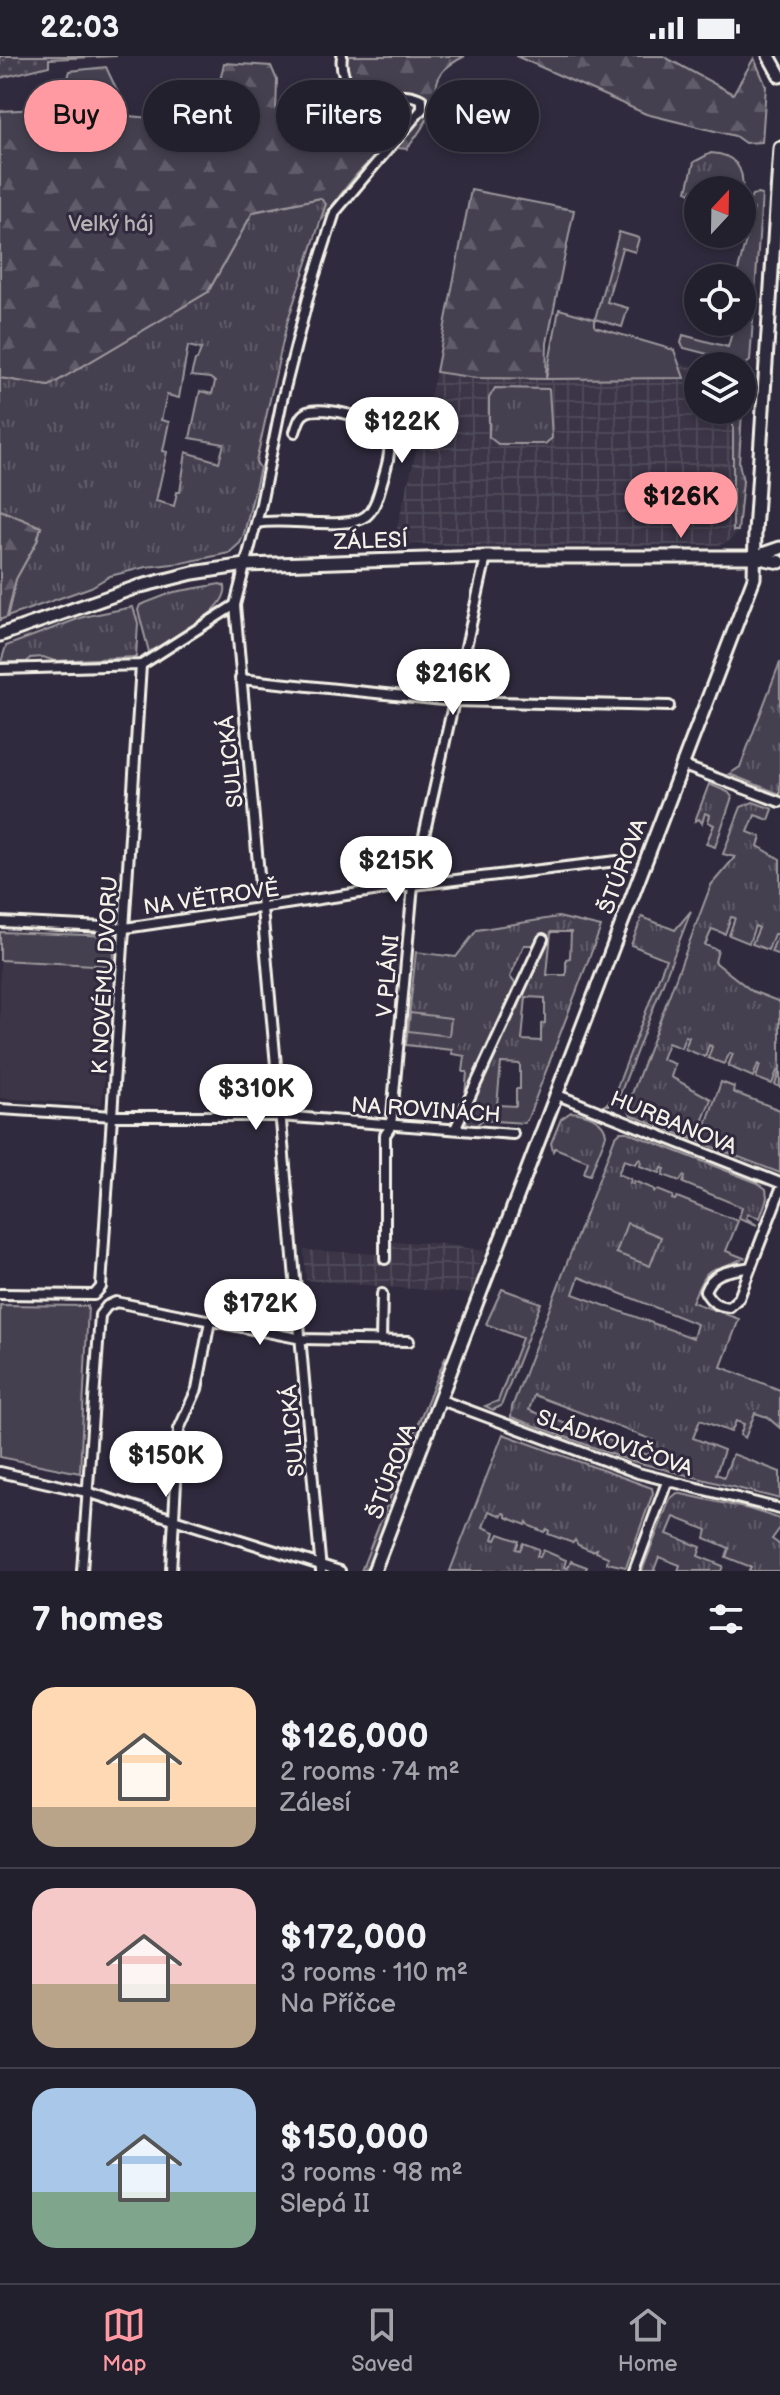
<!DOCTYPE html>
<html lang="en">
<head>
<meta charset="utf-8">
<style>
  :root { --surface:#23202e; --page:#2f2d3a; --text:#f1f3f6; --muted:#a3a3aa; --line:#403e4a; --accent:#ff9aa2 }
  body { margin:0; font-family:"Balsamiq Sans",sans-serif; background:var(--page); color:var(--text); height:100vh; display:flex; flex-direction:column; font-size:30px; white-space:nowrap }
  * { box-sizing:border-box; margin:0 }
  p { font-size:26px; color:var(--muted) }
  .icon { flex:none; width:44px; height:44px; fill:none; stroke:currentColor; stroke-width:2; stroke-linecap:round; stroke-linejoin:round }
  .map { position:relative; height:1515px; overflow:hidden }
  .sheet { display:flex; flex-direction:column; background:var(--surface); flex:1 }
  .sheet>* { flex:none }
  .top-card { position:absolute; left:24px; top:24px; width:732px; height:72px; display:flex; gap:16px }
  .needle { width:52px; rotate:22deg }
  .tools { position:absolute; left:684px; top:120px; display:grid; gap:16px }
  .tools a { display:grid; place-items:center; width:72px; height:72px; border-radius:50%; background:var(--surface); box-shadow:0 4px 12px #0003,0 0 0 2px var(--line); font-size:40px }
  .price { position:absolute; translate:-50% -68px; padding:0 18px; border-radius:28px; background:#fff; color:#222; font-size:26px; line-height:52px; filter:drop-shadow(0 2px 4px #0008) }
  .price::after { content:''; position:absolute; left:50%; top:48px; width:24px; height:18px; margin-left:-12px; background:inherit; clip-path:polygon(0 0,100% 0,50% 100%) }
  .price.active { background:var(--accent); color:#111 }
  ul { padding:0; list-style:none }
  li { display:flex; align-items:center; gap:24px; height:200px; padding:0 32px }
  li+li { border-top:2px solid var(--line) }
  li span { display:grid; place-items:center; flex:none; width:224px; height:160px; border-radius:24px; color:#555 }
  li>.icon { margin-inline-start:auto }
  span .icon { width:96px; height:96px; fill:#fffc; stroke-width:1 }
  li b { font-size:34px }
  h2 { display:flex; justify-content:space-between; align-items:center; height:96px; padding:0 32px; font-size:34px }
  .pill { padding:0 28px; border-radius:36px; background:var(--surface); box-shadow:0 4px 12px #0003,0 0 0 2px var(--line); font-size:28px; line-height:72px }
  .pill.active { background:var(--accent); color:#111 }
  .status { display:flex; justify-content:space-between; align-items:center; height:56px; padding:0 40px; background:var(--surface); direction:ltr }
  .status svg { height:22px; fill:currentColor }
  .menu { display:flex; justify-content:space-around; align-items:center; height:112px; border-top:2px solid var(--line); background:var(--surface); font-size:22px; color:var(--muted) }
  .menu a { display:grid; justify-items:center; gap:4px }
  .menu .active { color:var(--accent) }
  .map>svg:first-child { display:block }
  .built { fill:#3b3647 }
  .industrial { fill:url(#industrial-grid) }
  .grass { fill:url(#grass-tufts); stroke:#9c989c; stroke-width:2; fill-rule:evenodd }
  .forest { fill:url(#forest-firs); stroke:#9c989c; stroke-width:2 }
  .park { fill:#454050; stroke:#9c989c; stroke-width:2 }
  .garden { fill:url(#garden-dots); stroke:#9c989c; stroke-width:2 }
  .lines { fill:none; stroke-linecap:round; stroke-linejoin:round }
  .street-casing { stroke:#f4f1e8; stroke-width:14 }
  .secondary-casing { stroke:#f4f1e8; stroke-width:17 }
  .street { stroke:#2f2a3d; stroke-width:8 }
  .secondary { stroke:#2f2a3d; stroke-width:11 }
  .labels { text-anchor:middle; stroke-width:6; stroke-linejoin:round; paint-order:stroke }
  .park-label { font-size:22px; fill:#b7b3b3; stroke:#2f2a3d }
  .street-label { font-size:22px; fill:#f4f1e8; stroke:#2f2a3d }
</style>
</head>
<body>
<div class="status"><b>22:03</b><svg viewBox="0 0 49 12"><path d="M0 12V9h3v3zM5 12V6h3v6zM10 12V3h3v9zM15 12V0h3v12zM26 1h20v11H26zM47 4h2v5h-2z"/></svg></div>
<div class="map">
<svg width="780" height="1515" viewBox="0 0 780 1515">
  <defs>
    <pattern id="industrial-grid" width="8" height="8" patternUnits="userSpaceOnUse" patternTransform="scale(2)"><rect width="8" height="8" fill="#3b3647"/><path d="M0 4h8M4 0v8" fill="none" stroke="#4e4a59"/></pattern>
    <pattern id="grass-tufts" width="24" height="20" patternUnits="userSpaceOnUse" patternTransform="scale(2)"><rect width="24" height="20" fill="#454050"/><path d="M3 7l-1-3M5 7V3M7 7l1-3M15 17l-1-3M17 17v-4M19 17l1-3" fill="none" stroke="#605c69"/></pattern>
    <pattern id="forest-firs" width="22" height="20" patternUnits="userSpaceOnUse" patternTransform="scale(2)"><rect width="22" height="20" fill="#454050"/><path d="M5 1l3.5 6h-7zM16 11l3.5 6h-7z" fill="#605c69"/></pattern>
    <pattern id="garden-dots" width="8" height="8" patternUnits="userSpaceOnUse" patternTransform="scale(2)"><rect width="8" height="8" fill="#454050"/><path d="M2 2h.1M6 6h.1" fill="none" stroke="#605c69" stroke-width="1.8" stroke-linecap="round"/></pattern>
  </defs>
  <rect width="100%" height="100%" fill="#2f2a3d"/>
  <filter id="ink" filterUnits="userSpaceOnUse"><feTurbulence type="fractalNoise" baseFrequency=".0125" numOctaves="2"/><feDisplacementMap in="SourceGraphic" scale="16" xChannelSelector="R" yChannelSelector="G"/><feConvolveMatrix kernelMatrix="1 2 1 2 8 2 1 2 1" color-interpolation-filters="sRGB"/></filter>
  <g filter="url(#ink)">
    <path class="built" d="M0 904 113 910 102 1049 0 1042Z"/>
    <g class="industrial">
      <path d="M678 307 698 311V354H742L744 322 742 355H734L733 475H738L730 485 719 489 494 491 393 487 436 316 476 322H683Z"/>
      <path d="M391 1186 436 1187 485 1195 471 1238 306 1224 304 1194 379 1198Z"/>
    </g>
    <g class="grass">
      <path d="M711 97C734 98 745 112 742 134L712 132 711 134 692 133 690 137 687 135 694 106Z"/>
      <path d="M321 142 326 148 287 267 256 406 260 412 244 478 240 487 229 497 182 507 146 511 110 520 91 531 7 561 16 523 37 485 41 471 0 454V322L49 330 208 236 253 156ZM188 290 201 293 197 304H195L191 320 210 322 215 326 212 338 200 335 190 382 224 388 219 406 186 396 180 436H177L174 450 156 445 167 396 163 395 169 366 161 364 167 339 179 342Z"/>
      <path d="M619 176 639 182 635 196 622 192 607 246 628 252 622 271 595 263Z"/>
      <path d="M495 332 549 333 552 382 545 388H498L489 381V342Z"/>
      <path d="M220 528 225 530C230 555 168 585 149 596L138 554 140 549 174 536Z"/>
      <path d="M133 551 138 567 136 601 55 605 43 601 30 602 27 606H1L6 590 83 561Z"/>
      <path d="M780 606V738L729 718 740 711Z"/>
      <path d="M709 728 728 736 732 741 715 791 706 788 714 769 708 766 710 759 705 757 702 767 699 763 695 765Z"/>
      <path d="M753 746 773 753 769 764 755 759 748 776 761 781 758 790 780 803V899L771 896 778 878H774L768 894 752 888 759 872 755 870 749 887 729 879 735 862 731 861 725 878 712 873 705 889 718 894 715 906 752 935 780 946V1031L775 1029 779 1016 777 1015 772 1028 756 1022 760 1009 758 1008 753 1021 728 1010 733 998 730 997 724 1008 708 1002 712 991 709 989 705 1001 685 993 689 981 685 980 681 992 668 987 662 1003 675 1008 671 1021 711 1043 695 1084 693 1083 696 1071 686 1068 684 1074 693 1077 691 1083 631 1059 627 1051 711 829 735 801 723 798 741 751Z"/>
      <path d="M691 855 617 1046 614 1049H605L613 1042 666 903 631 889 642 861 675 874Z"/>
      <path d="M558 861 601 871 528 1062 524 1067 482 1064 476 1070 469 1069 466 1065 467 1057 547 883 539 879 533 889H524L510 921 515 927 514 932 465 1040 467 1016H463L465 1000 452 998V994L406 989 416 896 456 901 477 874ZM551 876H571L570 902 566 903V919H547ZM526 941 545 942V967L541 968V985L522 984ZM501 1007 520 1008V1033H516V1050L497 1049Z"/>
      <path d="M721 1026 734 1031 733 1036 780 1054V1117L700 1086Z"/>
      <path d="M571 1056C585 1057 605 1063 606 1079L590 1119 584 1117 588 1105 555 1092 553 1095 551 1087 561 1063Z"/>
      <path d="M627 1076 758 1127 766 1133 767 1142 760 1162 748 1158 746 1162 757 1169 739 1162 742 1151 683 1127 685 1121 683 1120 680 1125 663 1119 665 1113 662 1112 660 1117 640 1110 641 1104 639 1103 636 1108 624 1104 618 1118 631 1123 630 1127 633 1128 634 1125 654 1133V1136L658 1134 673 1140 672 1143 675 1144 677 1141 738 1165 726 1195 744 1202C708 1221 711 1200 692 1246L739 1263 721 1311 780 1334V1372L767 1361 755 1357 745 1382 740 1379 744 1368 736 1365 731 1376 700 1364 693 1382 724 1394 716 1418 724 1421 733 1398 780 1416V1443L628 1404 511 1361 512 1351 615 1081 620 1076ZM579 1221 697 1268 693 1282 573 1238ZM534 1339 653 1384 648 1399 529 1354Z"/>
      <path d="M502 1233 541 1247 501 1350 493 1354 485 1350 498 1345 522 1282 486 1268Z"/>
      <path d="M446 1300 444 1315 407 1413 402 1406Z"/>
      <path d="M503 1378 652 1432 653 1437 626 1511 607 1507 608 1501 596 1496 597 1493 592 1495 578 1489 575 1484 573 1487 548 1478 549 1475 547 1473 544 1476 530 1470 527 1466 526 1469 506 1461V1458L503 1457 502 1460 489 1455 483 1471 495 1476 493 1483 496 1484 499 1478 519 1485 516 1493 520 1494 523 1487 539 1493 537 1500 540 1501 543 1494 566 1504 564 1511 568 1512 571 1505 587 1511 585 1515H450Z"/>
      <path d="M400 1416 405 1418 369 1512 361 1515Z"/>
      <path d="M677 1437 749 1453 780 1463V1472L772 1483 780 1489V1515H749L751 1511 726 1501 729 1492 705 1482 707 1474 674 1461 667 1478 701 1491 698 1500 723 1510 721 1515H678L680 1509 659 1501 654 1514 656 1515H642L670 1443Z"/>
    </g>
    <g class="forest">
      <path d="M346 0H465C425 20 443 29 428 61 423 72 414 83 407 93L387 91C359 110 340 140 320 166L326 148 320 142 253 156 208 236 49 330 0 322V55L59 52 70 15 106 11 129 60 186 65 214 52 224 7 271 10 277 24 276 59 292 60 299 43 336 40 347 35 352 26 345 12Z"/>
      <path d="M516 0H663L733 38 754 2 766 30 762 86 745 87 735 80 646 58Z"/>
      <path d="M471 134 574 154 547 287 546 323 476 322 436 316Z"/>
      <path d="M0 454 41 471 37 485 16 523 7 561 0 564Z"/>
    </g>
    <g class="park">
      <path d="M757 138 762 139 750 305 746 308 684 292 681 287 683 279 728 291 735 266H742V240L746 226 742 222H736L754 153 747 151 752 139Z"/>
      <path d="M559 253 595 263V271L674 294 684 322 546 323Z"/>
      <path d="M0 876 115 880 113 910 0 904Z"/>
      <path d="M410 957 451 962 449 980 408 975Z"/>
      <path d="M627 1167 661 1181 650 1210 616 1197Z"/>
      <path d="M0 1249 88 1250 80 1417 0 1401Z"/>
    </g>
    <g class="garden">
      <path d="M0 0H117L49 3V10L0 22Z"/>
      <path d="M733 355H742L739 407 743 425 738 475H733Z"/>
    </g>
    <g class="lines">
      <g class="street-casing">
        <g id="street">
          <path d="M257 467C284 461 347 475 366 460 375 453 379 437 382 426 386 413 393 392 387 378 379 363 323 349 307 356 299 360 298 368 295 376"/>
          <path d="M0 613 141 609 235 549"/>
          <path d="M240 623 453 645 669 650"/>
          <path d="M681 709 780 746"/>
          <path d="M0 866 125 872 413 829 617 805"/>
          <path d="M555 1038 780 1127"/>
          <path d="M0 1053 114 1060H280L513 1078"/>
          <path d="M455 1073 543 883"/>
          <path d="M385 1203V1079L391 1070 413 829 486 501"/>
          <path d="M751 1211C731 1215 713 1214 705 1235 711 1246 717 1250 729 1251L739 1242 780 1135"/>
          <path d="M0 1238 94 1239 101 1231 141 609"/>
          <path d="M381 1285 382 1238"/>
          <path d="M441 1344 638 1417 780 1453"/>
          <path d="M0 1416 87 1436 340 1515"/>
          <path d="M82 1515 100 1259 107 1250 116 1246 302 1283 409 1285"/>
          <path d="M171 1515 179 1373 197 1333 210 1265"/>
          <path d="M321 1515 235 549 261 448 282 344 310 234 335 156 422 53V44C398 29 355 54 344 19 341 12 341 7 342 0"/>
          <path d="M634 1515 667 1426"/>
        </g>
      </g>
      <g class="secondary-casing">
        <g id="secondary">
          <path d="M769 0 780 20"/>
          <path d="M754 501 780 492"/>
          <path d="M0 579 137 531 193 517 246 509 486 501H754L780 506"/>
          <path d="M374 1515 754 522 755 476 780 92"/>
        </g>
      </g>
      <use href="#street" class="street"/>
      <use href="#secondary" class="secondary"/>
    </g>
  </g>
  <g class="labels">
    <g class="park-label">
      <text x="111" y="175">Velký háj</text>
    </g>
    <g class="street-label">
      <text transform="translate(371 484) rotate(-2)" y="8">ZÁLESÍ</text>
      <text transform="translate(230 706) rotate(-96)" y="8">SULICKÁ</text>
      <text transform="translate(622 810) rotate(-69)" y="8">ŠTÚROVA</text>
      <text transform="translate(211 841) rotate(-8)" y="8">NA VĚTROVĚ</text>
      <text transform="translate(104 919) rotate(-87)" y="8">K NOVÉMU DVORU</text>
      <text transform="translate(387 920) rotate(-85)" y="8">V PLÁNI</text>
      <text transform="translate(426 1053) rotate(4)" y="8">NA ROVINÁCH</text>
      <text transform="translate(674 1066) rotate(22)" y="8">HURBANOVA</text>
      <text transform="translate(292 1375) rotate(-95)" y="8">SULICKÁ</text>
      <text transform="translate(615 1386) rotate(19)" y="8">SLÁDKOVIČOVA</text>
      <text transform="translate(391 1415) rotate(-69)" y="8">ŠTÚROVA</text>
    </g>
  </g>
</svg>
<div class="tools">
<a><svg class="needle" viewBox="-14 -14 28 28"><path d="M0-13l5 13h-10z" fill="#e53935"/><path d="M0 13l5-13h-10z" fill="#a3a3aa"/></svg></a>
<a><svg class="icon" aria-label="locate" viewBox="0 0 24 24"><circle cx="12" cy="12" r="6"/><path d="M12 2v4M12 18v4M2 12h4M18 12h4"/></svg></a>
<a><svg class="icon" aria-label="layers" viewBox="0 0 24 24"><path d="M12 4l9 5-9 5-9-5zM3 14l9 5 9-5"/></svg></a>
</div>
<b class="price" style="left:402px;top:409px">$122K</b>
<b class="price active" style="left:681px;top:484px">$126K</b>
<b class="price" style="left:453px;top:661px">$216K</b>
<b class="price" style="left:396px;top:848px">$215K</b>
<b class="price" style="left:256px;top:1076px">$310K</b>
<b class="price" style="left:260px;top:1291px">$172K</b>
<b class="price" style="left:166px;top:1443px">$150K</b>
<div class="top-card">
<a class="pill active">Buy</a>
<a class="pill">Rent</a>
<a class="pill">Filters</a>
<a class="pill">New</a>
</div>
</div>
<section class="sheet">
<h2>7 homes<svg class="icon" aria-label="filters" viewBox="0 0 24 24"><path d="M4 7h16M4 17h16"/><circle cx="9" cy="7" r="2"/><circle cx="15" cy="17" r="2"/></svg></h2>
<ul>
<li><span style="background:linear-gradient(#ffd9b3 75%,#b9a48a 0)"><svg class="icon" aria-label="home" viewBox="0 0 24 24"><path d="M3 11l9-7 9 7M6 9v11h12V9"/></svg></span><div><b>$126,000</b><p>2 rooms · 74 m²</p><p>Zálesí</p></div></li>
<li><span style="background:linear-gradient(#f6c9c9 60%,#b9a48a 0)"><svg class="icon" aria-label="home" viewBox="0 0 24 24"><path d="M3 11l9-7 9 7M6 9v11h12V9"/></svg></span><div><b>$172,000</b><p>3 rooms · 110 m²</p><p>Na Příčce</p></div></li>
<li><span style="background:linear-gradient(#a9c7e8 65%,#7fa58c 0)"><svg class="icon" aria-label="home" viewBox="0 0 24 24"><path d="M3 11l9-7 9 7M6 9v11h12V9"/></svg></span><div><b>$150,000</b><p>3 rooms · 98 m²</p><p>Slepá II</p></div></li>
</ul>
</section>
<nav class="menu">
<a class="active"><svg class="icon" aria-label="map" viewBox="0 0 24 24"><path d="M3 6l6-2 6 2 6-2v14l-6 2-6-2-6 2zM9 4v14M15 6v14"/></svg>Map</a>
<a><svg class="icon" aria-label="saved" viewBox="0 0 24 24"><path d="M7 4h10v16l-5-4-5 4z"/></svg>Saved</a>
<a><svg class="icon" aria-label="home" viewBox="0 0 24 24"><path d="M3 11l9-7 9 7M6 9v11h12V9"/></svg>Home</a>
</nav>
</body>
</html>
